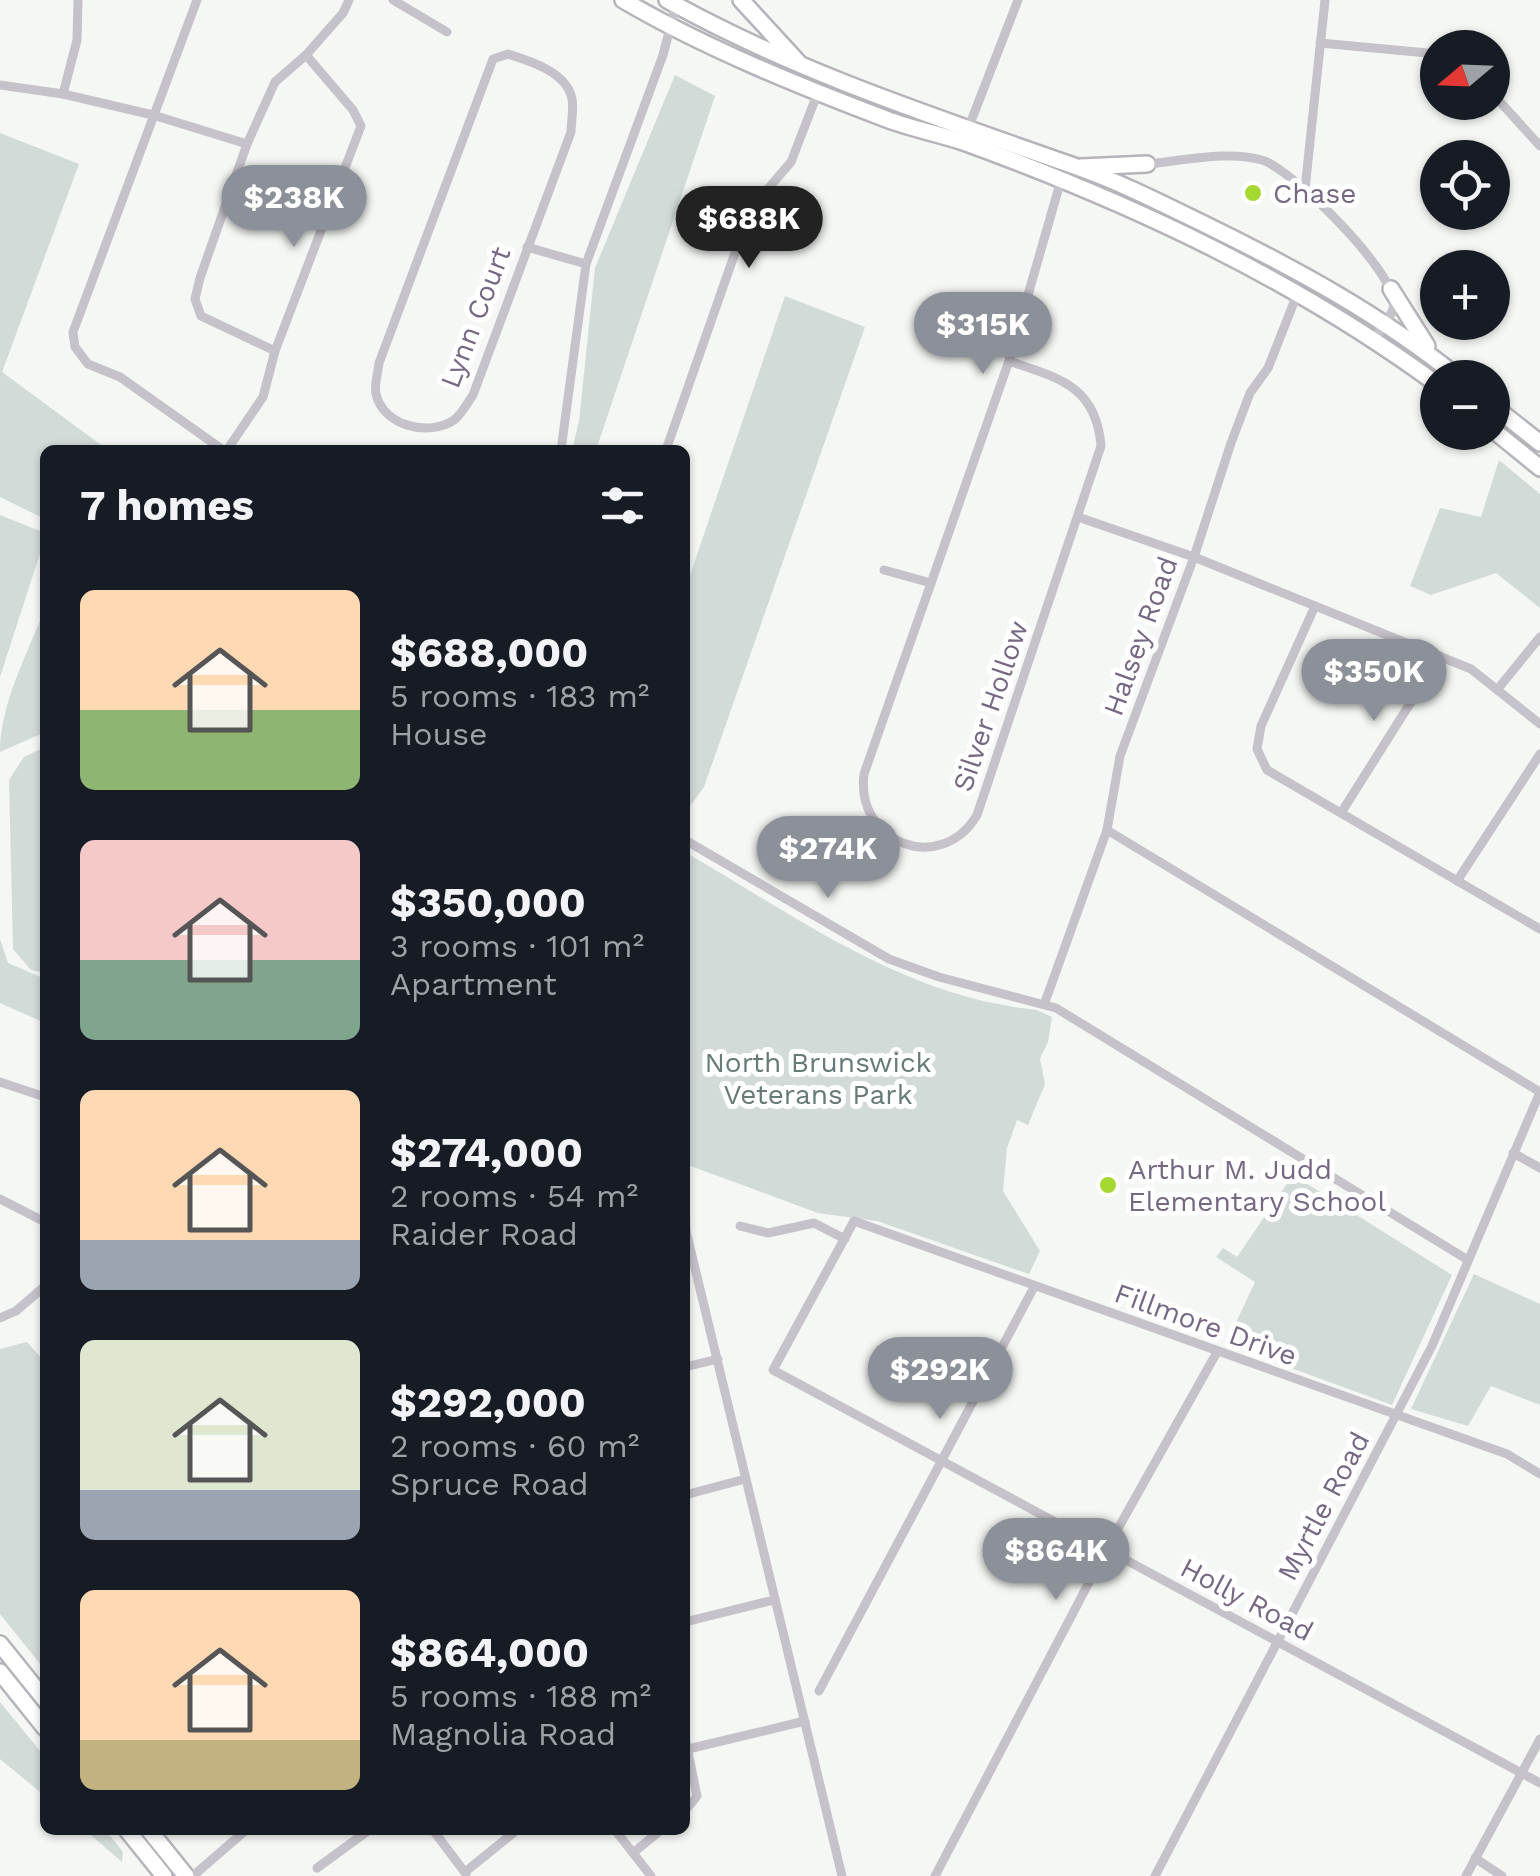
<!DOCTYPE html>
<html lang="en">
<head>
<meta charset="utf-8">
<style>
  :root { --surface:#171b24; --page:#242831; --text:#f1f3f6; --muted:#9ea1a6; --accent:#8c9099 }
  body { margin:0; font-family:"Work Sans",sans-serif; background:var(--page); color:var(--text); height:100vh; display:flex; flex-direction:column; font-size:38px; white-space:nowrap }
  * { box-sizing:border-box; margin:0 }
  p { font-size:32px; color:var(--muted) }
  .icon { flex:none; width:55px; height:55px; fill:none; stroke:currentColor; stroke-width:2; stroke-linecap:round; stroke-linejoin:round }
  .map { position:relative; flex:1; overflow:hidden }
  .drawer { position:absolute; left:40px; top:445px; width:650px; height:1390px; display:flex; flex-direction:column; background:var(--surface); border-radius:15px; box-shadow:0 2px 8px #0004 }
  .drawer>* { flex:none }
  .needle { width:65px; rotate:251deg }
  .fabs { position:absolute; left:1420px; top:30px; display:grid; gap:20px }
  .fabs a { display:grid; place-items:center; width:90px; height:90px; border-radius:50%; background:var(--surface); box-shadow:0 2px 8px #0004; font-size:50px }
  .price { position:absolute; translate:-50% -85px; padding:0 22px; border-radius:35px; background:var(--accent); color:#fff; font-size:32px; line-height:65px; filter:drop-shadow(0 2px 5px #0008) }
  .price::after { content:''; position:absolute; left:50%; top:60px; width:30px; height:22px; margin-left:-15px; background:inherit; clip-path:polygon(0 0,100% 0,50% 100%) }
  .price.selected { background:#222; color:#fff }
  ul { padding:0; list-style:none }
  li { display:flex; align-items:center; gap:30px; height:250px; padding:0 40px }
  li span { display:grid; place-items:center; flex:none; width:280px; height:200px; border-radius:15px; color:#555 }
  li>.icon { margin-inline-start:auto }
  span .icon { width:120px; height:120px; fill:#fffc; stroke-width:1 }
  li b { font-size:42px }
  h2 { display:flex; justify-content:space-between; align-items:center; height:120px; padding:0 40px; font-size:42px }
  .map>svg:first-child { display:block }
  .green { fill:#d3dbd9 }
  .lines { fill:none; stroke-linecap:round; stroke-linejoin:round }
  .highway-casing { stroke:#b7b3ba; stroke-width:20 }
  .street { stroke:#c6c2c9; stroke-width:9 }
  .highway { stroke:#fff; stroke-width:15 }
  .poi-dot { fill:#a6d832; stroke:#fff; stroke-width:4 }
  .labels { text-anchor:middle; stroke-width:10; stroke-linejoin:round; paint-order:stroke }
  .poi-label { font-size:28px; fill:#766783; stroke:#fff; text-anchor:start }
  .street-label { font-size:28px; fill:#766783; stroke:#fff }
  .park-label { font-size:28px; fill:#667a78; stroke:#fff }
</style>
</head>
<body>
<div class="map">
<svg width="1540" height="1876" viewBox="0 0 1540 1876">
  <rect width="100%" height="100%" fill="#f4f7f4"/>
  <g class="green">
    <path d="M675 75 715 96 596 450H572L579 421 595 268Z"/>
    <path d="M0 133 79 164 2 372 108 450H45V519L0 497Z"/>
    <path d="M785 296 865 327 704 787 685 813V590Z"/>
    <path d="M1499 460 1540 494V608L1496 573 1431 595 1410 586 1440 508 1481 517Z"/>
    <path d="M0 515 45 533V538L0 677Z"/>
    <path d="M45 608V732L0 752C0 703 28 653 45 608Z"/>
    <path d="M45 747V973L31 970 13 949 9 780 24 757Z"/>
    <path d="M685 852C797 917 904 997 1037 1010L1052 1017 1048 1042 1040 1059 1045 1084 1028 1125 1017 1120 1007 1148 1003 1191 1040 1251 1029 1274 877 1221 818 1213 685 1164Z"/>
    <path d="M0 939 8 963 45 979V1023L0 1003Z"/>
    <path d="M1293 1175 1452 1275 1392 1405 1226 1344 1255 1282 1216 1257 1223 1248 1237 1257Z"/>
    <path d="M1474 1274 1540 1304V1405L1491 1386 1468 1426 1411 1409Z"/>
    <path d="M27 1342 45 1362V1670L0 1614V1349Z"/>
    <path d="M0 1702 45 1757V1796L0 1759Z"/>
    <path d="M85 1830H105L123 1852 122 1862Z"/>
  </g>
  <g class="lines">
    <g class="highway-casing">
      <g id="highway">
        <path d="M623 0C703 47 799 86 886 119 912 129 940 134 966 143 1133 204 1294 279 1438 385"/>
        <path d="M667 0C796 72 936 117 1074 166 1120 182 1163 204 1206 225 1296 269 1381 315 1459 378"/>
        <path d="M741 0 798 62"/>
        <path d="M1081 167 1147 164"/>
        <path d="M1391 289 1427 346"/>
        <path d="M1492 405 1540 443"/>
        <path d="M1492 429 1540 468"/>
        <path d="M0 1644 45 1700"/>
        <path d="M0 1672 45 1728"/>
        <path d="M127 1830 164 1876"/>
        <path d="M149 1830 186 1876"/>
      </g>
    </g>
    <g class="street">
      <path d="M197 0 73 332 75 347 88 364 120 377 223 450"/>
      <path d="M393 0 447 32"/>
      <path d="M1320 43 1438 54"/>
      <path d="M508 54C530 61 567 72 572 99 574 109 571 123 571 132L473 395C468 402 461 415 454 420 429 437 383 426 376 394 374 385 378 373 379 363L493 59Z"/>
      <path d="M0 85 63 94 153 115 247 144"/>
      <path d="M1492 93 1540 146"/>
      <path d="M63 94 77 40 78 0"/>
      <path d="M968 129 1018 0"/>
      <path d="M1147 164C1183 161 1227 150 1262 160 1292 169 1397 273 1394 305 1392 317 1381 329 1375 338"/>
      <path d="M1305 189 1325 0"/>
      <path d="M527 247 586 264"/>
      <path d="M275 351 201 316 195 299 200 278 247 144 275 82 306 55 343 13 349 0"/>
      <path d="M1009 361C1059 378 1096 386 1101 446L977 815C941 876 855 843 864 774L1009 361 1061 180"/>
      <path d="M227 450 263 397 275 351 361 126 353 110 306 55"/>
      <path d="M561 450 586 264 663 55 676 5"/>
      <path d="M666 450 744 227 754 205 791 162 818 92"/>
      <path d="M1078 517 1194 557 1471 669 1540 724"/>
      <path d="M884 570 931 583"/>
      <path d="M1315 606 1261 726 1257 749 1267 770 1540 929"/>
      <path d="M1497 690 1540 637"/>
      <path d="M1341 813 1440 656"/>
      <path d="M1107 830 1540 1092"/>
      <path d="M685 840 889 959 939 977 1056 1008 1468 1260"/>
      <path d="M1457 881 1540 754"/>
      <path d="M1045 1002 1107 830 1120 756 1194 557 1231 443 1250 393 1268 368 1298 292"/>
      <path d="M0 1082 45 1097"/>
      <path d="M1513 1153 1540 1168"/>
      <path d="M685 1195 686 1231 842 1876"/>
      <path d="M0 1199 45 1222"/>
      <path d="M740 1226 768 1233 814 1223 845 1239"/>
      <path d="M0 1318 16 1311 45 1286"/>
      <path d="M685 1367 718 1359"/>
      <path d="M1540 1474 1507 1454 854 1221 773 1370 1540 1783"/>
      <path d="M685 1495 745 1479"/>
      <path d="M685 1622 774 1600"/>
      <path d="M819 1691 1034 1287"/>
      <path d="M685 1738 697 1796 685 1811"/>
      <path d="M688 1749 805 1721"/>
      <path d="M433 1830 466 1874"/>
      <path d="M615 1830 651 1876"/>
      <path d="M633 1853 661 1830"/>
      <path d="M1475 1858 1502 1876"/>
      <path d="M317 1868 369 1830"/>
      <path d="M465 1872 517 1830"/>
      <path d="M193 1876 246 1830"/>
      <path d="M935 1876 1106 1550 1217 1352"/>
      <path d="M1155 1876 1432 1346 1540 1092"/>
      <path d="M1466 1876 1540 1739"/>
    </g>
    <use href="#highway" class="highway"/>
  </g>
  <g class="poi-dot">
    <circle cx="1253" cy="193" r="10"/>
    <circle cx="1108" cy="1185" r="10"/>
  </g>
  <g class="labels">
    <g class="poi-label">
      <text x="1273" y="203">Chase</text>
      <text x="1128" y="1179">Arthur M. Judd<tspan x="1128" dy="32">Elementary School</tspan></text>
    </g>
    <g class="street-label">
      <text transform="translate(475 317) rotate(-69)" y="10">Lynn Court</text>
      <text transform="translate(1140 636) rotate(-70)" y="10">Halsey Road</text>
      <text transform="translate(990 706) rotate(-71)" y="10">Silver Hollow</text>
      <text transform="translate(1206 1324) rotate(20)" y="10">Fillmore Drive</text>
      <text transform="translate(1323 1506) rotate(-62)" y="10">Myrtle Road</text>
      <text transform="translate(1247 1599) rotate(28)" y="10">Holly Road</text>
    </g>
    <g class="park-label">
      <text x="818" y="1072">North Brunswick<tspan x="818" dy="32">Veterans Park</tspan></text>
    </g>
  </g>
</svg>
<div class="fabs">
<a><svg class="needle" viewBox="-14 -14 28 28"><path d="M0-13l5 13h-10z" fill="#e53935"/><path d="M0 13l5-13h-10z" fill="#9ea1a6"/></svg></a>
<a><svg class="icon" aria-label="locate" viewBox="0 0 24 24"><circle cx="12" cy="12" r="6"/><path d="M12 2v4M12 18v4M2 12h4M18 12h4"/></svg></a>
<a>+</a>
<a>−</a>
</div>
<b class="price" style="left:294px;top:250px">$238K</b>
<b class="price selected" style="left:749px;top:271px">$688K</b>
<b class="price" style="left:983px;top:377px">$315K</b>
<b class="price" style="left:1374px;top:724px">$350K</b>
<b class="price" style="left:828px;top:901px">$274K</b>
<b class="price" style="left:940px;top:1422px">$292K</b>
<b class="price" style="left:1056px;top:1603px">$864K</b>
<section class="drawer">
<h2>7 homes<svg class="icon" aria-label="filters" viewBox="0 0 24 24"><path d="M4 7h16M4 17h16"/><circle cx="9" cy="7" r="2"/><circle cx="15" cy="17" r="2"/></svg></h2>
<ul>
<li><span style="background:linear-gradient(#ffd9b3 60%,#8fb573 0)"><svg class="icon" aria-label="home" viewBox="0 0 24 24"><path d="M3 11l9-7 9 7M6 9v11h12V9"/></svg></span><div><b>$688,000</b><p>5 rooms · 183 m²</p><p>House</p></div></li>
<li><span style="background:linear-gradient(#f6c9c9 60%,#7fa58c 0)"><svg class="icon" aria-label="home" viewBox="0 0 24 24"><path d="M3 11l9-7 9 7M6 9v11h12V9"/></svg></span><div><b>$350,000</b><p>3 rooms · 101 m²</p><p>Apartment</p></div></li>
<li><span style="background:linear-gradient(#ffd9b3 75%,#9aa5b1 0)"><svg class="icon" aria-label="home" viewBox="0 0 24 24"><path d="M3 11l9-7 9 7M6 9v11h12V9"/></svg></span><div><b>$274,000</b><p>2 rooms · 54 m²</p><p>Raider Road</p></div></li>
<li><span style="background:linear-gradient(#dfe7d0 75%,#9aa5b1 0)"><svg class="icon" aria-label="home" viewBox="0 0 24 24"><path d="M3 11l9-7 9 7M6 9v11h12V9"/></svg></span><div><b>$292,000</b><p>2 rooms · 60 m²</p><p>Spruce Road</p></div></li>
<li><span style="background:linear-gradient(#ffd9b3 75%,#c2b280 0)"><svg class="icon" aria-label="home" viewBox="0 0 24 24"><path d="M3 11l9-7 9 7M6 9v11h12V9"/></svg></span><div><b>$864,000</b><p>5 rooms · 188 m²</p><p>Magnolia Road</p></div></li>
</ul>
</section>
</div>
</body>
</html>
